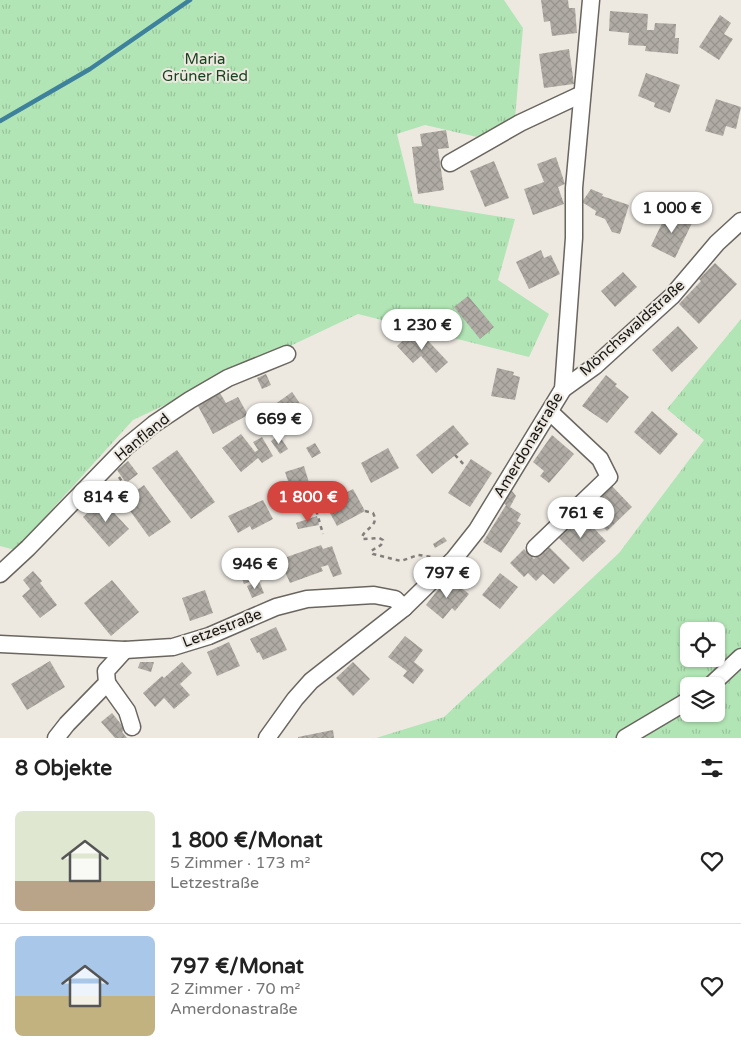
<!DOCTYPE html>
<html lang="de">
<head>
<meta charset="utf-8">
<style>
  :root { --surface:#fff; --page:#f2f2f2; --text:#222; --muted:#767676; --line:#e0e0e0; --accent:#d4453f }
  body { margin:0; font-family:"Varela Round",sans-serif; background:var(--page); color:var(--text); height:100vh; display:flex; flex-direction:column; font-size:19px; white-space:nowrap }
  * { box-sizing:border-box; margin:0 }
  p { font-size:16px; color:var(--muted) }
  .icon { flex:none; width:28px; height:28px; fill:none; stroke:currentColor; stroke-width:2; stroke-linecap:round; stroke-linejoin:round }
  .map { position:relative; height:738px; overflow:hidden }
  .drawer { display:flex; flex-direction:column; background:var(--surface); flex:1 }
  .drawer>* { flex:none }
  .controls { position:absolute; left:680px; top:622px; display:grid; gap:10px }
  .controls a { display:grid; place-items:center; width:45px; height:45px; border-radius:8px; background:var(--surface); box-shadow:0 1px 4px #0004; font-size:25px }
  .price { position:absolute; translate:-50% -42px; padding:0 11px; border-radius:18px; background:#fff; color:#222; font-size:16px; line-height:32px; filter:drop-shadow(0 1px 2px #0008) }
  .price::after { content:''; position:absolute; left:50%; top:30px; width:15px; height:11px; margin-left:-8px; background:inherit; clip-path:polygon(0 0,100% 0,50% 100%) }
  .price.on { background:var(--accent); color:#fff }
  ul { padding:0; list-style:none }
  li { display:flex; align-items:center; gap:15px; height:125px; padding:0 15px }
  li+li { border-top:1px solid var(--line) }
  li span { display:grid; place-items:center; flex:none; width:140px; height:100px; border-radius:8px; color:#555 }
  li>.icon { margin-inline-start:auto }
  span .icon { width:60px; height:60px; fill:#fffc; stroke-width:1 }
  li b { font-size:21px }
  h2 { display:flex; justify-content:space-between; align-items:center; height:60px; padding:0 15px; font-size:21px }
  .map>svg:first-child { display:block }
  .grass { fill:url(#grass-tufts); fill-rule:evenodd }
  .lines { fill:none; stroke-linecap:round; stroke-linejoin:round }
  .stream { stroke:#3e819c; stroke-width:4.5 }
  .building { fill:url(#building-cross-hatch) }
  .minor-casing { stroke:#6a665f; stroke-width:19 }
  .path { stroke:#827f7a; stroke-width:2.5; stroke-dasharray:4 4; stroke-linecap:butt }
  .minor { stroke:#fff; stroke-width:16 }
  .labels { text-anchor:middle; stroke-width:4; stroke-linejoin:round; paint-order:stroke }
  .park-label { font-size:15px; fill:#17441e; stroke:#ede9e1 }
  .street-label { font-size:15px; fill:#181614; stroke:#ede9e1 }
</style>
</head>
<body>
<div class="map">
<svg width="741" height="738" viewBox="0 0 741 738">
  <defs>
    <pattern id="grass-tufts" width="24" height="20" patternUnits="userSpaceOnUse" patternTransform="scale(1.25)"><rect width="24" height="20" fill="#b2e5b5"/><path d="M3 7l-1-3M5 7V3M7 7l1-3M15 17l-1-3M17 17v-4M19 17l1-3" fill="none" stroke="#98c49b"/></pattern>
    <pattern id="building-cross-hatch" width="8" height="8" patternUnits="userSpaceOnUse" patternTransform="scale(1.25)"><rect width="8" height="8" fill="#b0aca5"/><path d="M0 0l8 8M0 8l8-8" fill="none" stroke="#97938d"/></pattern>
  </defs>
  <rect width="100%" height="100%" fill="#ede9e1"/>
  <g class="grass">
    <path d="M0 0H504L523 28 515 118 477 137 425 125 397 134 414 203 515 219 498 280 549 314 529 357 358 314 133 420 15 550 0 546Z"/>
    <path d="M741 319V738H376L444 717 619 553 704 440 667 409ZM689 631H716V659H689ZM689 686H716V714H689Z"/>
  </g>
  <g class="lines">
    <path class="stream" d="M0 121 90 69 190 0"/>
  </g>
  <g class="building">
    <path d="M541 0H568L569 8H575L577 33 552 36 550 21 544 22Z"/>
    <path d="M610 11 648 14 647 30H654L655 23 676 24 675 38H679L678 54 645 51 646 46 628 45 629 33 609 31Z"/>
    <path d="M720 15 731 23 724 34 733 39 719 60 699 47Z"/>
    <path d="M569 49 574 84 544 88 539 54Z"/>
    <path d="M646 73 680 85 670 113 654 107 655 103 638 96Z"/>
    <path d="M716 99 741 107 736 129 726 126 723 136 705 131Z"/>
    <path d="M446 130 449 148 438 149 444 190 418 194 412 147 422 146 420 134Z"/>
    <path d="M556 157 565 184 558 187 564 204 533 215 524 189 544 182 537 164Z"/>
    <path d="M494 161 509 198 485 207 470 171Z"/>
    <path d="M591 189 603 194 602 196 629 205 620 234 612 232 605 219 595 215 596 211 582 202Z"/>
    <path d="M668 211 692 223 675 258 651 246Z"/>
    <path d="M541 250 544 258 551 255 560 274 529 289 516 262Z"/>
    <path d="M715 263 737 284 699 324 679 304 701 281 699 279Z"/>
    <path d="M623 272 637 287 615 307 601 291Z"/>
    <path d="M468 296 494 327 480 339 454 307Z"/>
    <path d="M678 326 698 348 672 372 652 350Z"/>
    <path d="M416 328 448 362 436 373 421 356 413 363 397 346Z"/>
    <path d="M497 368 514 372 513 375 520 377 515 400 491 396Z"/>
    <path d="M266 374 271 385 262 389 257 378Z"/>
    <path d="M606 375 617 384 615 386 629 397 607 423 582 406Z"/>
    <path d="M292 392 308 415 279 435 263 413Z"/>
    <path d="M220 393 226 403 238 397 248 415 213 434 198 406Z"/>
    <path d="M652 411 678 434 660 455 634 432Z"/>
    <path d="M453 425 469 444 432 474 416 455Z"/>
    <path d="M241 434 255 452 258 450 253 442 262 437 273 456 262 463 258 458 241 472 222 448Z"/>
    <path d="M279 435 288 449 280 454 271 441Z"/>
    <path d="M552 435 574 454 549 483 540 476 544 471 533 462Z"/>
    <path d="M315 443 321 453 312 458 306 448Z"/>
    <path d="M388 448 399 468 371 483 361 463Z"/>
    <path d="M177 450 215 502 191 519 152 468Z"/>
    <path d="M471 459 492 473 470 507 448 493Z"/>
    <path d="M128 461 138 474 126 483 117 470Z"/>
    <path d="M304 466 315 503 297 508 285 472Z"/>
    <path d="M610 484 632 507 607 531 585 509Z"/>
    <path d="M144 485 171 522 149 537 128 508 135 502 130 495Z"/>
    <path d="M508 486 516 496 510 507 521 514 517 521 521 523 501 553 483 542 506 505 500 500Z"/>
    <path d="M353 489 365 511 337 526 325 504Z"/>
    <path d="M102 500 129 529 109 547 83 517Z"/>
    <path d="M263 500 273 519 252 530 250 526 238 533 228 516Z"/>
    <path d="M317 516 319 525 298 529 296 523Z"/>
    <path d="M585 519 606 541 583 562 556 535 567 524 571 528 579 520 581 523Z"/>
    <path d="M444 537 447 541 435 548 433 544Z"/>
    <path d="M321 545 323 549 332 546 342 574 333 577 328 565 321 567 323 571 290 583 282 565H283L281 559Z"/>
    <path d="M548 546 570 568 554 584 543 574 536 581 528 573 524 577 510 563 524 549 534 559Z"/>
    <path d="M258 550 267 575 244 584 235 559Z"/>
    <path d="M33 571 42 581 40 583 57 605 40 618 22 596 30 589 23 580Z"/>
    <path d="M500 573 518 587 500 609 482 595Z"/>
    <path d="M450 579 469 594 455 611 452 608 443 619 426 605 440 587 443 589Z"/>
    <path d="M112 580 139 612 111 636 84 603Z"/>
    <path d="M259 581 264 593 252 598 247 586Z"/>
    <path d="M205 590 213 613 190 621 182 598Z"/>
    <path d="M276 627 287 650 263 660 259 652 257 653 250 639Z"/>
    <path d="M405 636 423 650 414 662 424 670 413 684 403 676 407 671 388 657Z"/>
    <path d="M229 642 240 666 217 676 207 652Z"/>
    <path d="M50 661 65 687 27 710 11 684Z"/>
    <path d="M140 662H154L151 672 138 668Z"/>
    <path d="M182 662 192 673 180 684 190 695 174 709 164 698 155 707 143 693 162 676 164 678Z"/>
    <path d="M353 662 370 679 353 696 336 678Z"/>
    <path d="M112 713 125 729 122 732 127 738H115L101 722Z"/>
    <path d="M333 730 334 738H298V737Z"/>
  </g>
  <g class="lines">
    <g class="minor-casing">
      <g id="minor">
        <path d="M450 163 520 123 582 94"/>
        <path d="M563 389 595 366 672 296 717 243 741 221"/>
        <path d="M535 548 609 477 600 459 550 412"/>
        <path d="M0 574 28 548 126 447 154 424 190 400 228 378 287 354"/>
        <path d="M0 644 125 650 173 647 209 636 276 607 307 599 374 595 395 599 404 608"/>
        <path d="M107 683 127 711 132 727"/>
        <path d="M710 686 741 657"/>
        <path d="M56 738 67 724 107 683 106 671 125 650"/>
        <path d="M267 738 295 699 311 681 404 608 454 559 477 530 563 389 574 238V188L591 0"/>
        <path d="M625 738 689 700"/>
      </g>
    </g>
    <g class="path">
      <path d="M455 455 466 467"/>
      <path d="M119 477 127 489 131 487 135 491"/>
      <path d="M314 503 323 534"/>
      <path d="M365 511 373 513C380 526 365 528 362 537L363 539 379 538 383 540 381 545 371 551 373 554 401 561 418 555 433 557"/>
    </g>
    <use href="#minor" class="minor"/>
  </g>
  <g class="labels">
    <g class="park-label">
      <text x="205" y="64">Maria<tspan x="205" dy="17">Grüner Ried</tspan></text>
    </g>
    <g class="street-label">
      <text transform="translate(632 328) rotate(-42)" y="5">Mönchswaldstraße</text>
      <text transform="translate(142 437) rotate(-39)" y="5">Hanfland</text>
      <text transform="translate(528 445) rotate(-59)" y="5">Amerdonastraße</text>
      <text transform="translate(222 628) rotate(-21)" y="5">Letzestraße</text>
    </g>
  </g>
</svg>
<div class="controls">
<a><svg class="icon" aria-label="locate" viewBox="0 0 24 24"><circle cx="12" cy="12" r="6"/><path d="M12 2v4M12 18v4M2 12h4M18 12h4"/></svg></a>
<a><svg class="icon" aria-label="layers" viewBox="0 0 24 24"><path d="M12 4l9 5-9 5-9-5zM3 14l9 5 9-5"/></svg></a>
</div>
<b class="price" style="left:672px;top:234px">1 000 €</b>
<b class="price" style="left:422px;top:351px">1 230 €</b>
<b class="price" style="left:279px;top:445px">669 €</b>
<b class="price" style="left:106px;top:523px">814 €</b>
<b class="price on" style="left:308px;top:523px">1 800 €</b>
<b class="price" style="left:581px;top:539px">761 €</b>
<b class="price" style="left:255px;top:590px">946 €</b>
<b class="price" style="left:447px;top:599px">797 €</b>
</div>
<section class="drawer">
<h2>8 Objekte<svg class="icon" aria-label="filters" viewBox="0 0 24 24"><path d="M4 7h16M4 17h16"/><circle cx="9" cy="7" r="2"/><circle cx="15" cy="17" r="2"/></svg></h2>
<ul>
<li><span style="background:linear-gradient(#dfe7d0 70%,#b9a48a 0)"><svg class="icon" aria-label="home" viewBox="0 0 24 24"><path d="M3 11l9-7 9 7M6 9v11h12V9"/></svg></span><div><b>1 800 €/Monat</b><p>5 Zimmer · 173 m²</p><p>Letzestraße</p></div><svg class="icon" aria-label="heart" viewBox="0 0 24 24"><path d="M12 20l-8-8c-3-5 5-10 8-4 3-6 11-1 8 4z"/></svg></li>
<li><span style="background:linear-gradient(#a9c7e8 60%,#c2b280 0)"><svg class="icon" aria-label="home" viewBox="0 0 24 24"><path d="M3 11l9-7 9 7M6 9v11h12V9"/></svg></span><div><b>797 €/Monat</b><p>2 Zimmer · 70 m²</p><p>Amerdonastraße</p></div><svg class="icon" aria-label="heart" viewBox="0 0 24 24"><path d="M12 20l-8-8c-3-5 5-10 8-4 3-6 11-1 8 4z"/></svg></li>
</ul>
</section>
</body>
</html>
